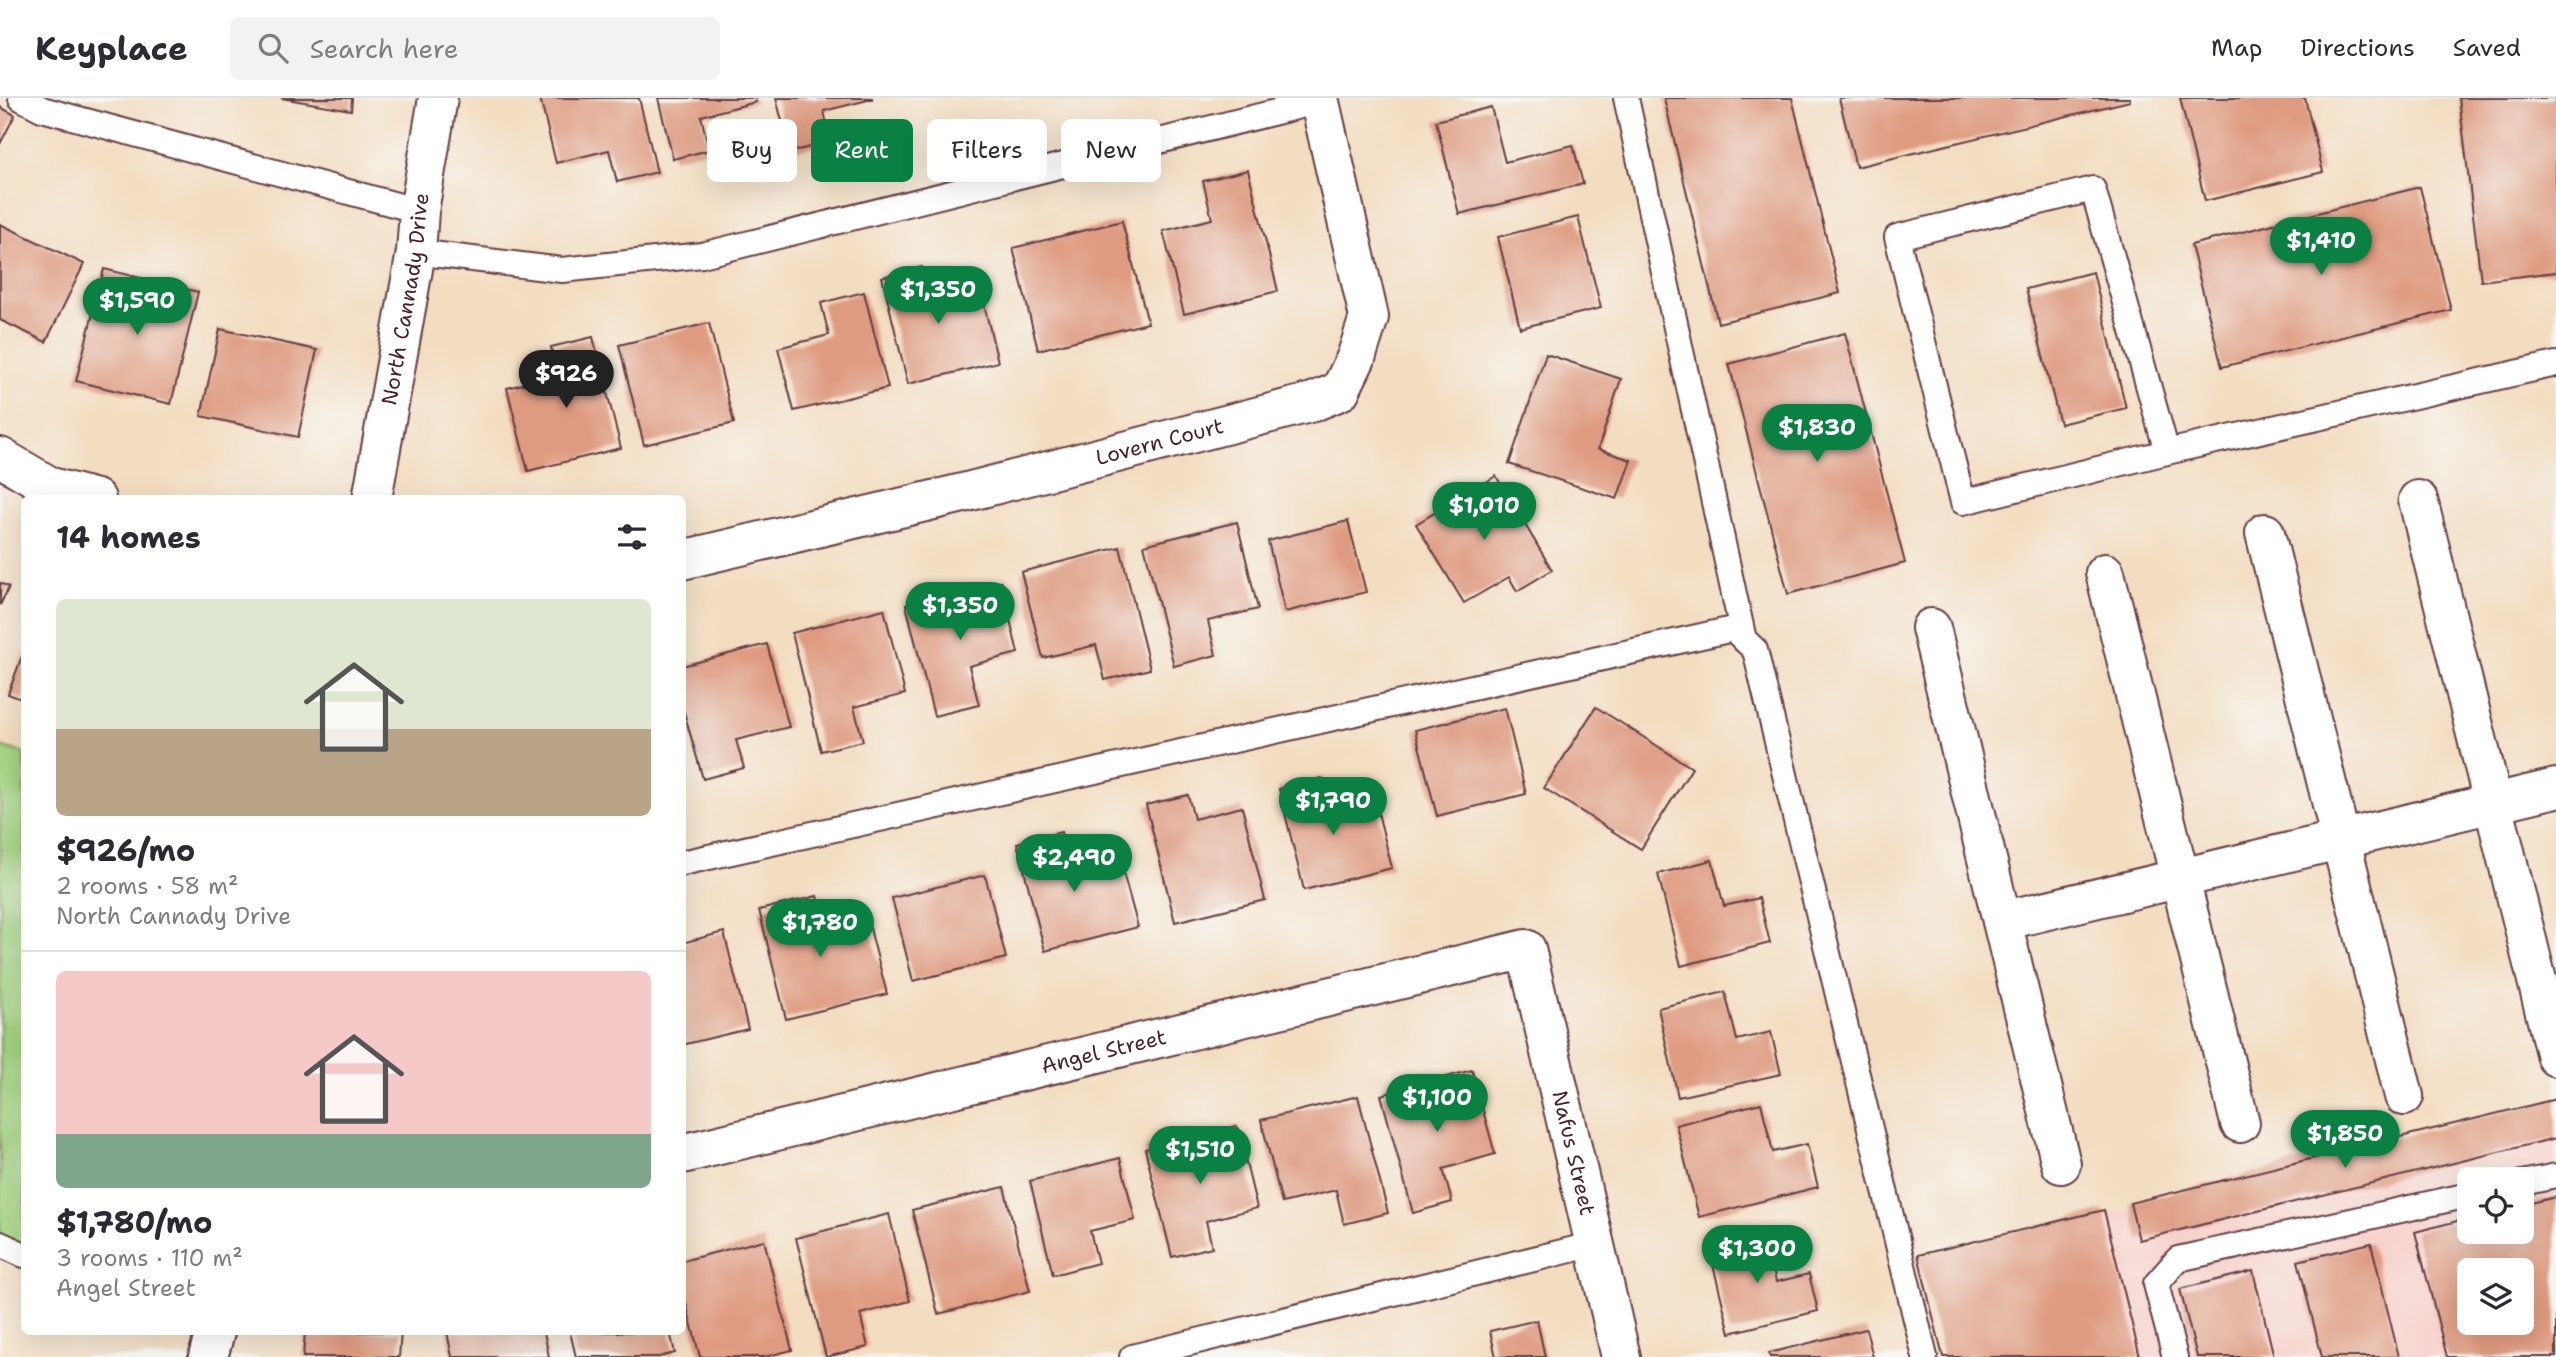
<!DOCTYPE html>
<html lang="en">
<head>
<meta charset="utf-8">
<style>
  :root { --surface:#fff; --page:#f2f2f3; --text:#2b2b33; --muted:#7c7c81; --line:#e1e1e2; --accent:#0b8043 }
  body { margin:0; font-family:"Shantell Sans",sans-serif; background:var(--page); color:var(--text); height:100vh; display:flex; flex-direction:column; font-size:26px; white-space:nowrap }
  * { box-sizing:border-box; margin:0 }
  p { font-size:23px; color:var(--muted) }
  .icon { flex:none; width:38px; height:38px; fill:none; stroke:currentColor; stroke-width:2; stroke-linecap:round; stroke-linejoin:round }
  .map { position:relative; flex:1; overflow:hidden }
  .drawer { position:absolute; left:21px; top:397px; width:665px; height:840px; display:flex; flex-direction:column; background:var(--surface); border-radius:10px; box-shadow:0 7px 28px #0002 }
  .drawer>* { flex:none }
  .banner { position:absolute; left:707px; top:21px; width:665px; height:63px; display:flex; gap:14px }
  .controls { position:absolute; left:2457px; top:1069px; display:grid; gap:14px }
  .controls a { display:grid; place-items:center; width:77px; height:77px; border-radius:10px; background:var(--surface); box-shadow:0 7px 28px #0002; font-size:35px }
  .price { position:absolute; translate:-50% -60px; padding:0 16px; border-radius:24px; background:var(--accent); color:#fff; font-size:23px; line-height:46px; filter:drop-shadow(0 2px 4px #0008) }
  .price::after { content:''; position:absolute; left:50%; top:42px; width:21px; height:16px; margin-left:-10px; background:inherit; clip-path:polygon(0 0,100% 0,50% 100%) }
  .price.on { background:#222; color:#fff }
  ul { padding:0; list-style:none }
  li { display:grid; align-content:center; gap:14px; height:371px; padding:0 35px }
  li+li { border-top:2px solid var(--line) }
  li span { display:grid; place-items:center; height:217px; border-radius:10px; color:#555 }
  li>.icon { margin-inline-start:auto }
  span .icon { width:126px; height:126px; fill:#fffc; stroke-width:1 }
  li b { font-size:30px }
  h2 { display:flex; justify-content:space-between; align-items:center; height:84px; padding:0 35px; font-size:30px }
  .tag { padding:0 24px; border-radius:10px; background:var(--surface); box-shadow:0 7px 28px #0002; font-size:24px; line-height:63px }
  .tag.on { background:var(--accent); color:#fff }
  header { display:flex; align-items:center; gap:42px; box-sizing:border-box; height:98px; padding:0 35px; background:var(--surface); border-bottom:2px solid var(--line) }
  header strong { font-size:33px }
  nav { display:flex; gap:38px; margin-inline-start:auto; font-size:24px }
  .search { width:490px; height:63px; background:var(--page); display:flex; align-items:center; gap:18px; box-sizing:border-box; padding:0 24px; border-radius:10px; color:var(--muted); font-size:26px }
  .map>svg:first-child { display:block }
  .built { fill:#f7d0cb; fill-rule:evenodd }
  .green { fill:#a2d17f; stroke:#767855; stroke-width:2 }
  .building { fill:#df9b81; fill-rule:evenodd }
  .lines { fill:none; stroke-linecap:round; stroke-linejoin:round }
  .service-casing { stroke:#633c42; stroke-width:28 }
  .minor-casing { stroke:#633c42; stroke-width:42 }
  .tertiary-casing { stroke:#633c42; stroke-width:42 }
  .service { stroke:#fff; stroke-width:24 }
  .minor { stroke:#fff; stroke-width:38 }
  .tertiary { stroke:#fff; stroke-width:38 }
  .labels { text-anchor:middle; stroke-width:5; stroke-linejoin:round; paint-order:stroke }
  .street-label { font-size:21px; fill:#4a1f2b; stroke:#f6f6f2 }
</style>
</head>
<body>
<header>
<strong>Keyplace</strong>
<div class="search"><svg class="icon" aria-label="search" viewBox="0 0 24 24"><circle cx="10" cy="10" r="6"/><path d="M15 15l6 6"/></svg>Search here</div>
<nav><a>Map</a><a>Directions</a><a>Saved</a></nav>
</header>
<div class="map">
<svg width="2556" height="1259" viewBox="0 0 2556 1259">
  <rect width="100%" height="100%" fill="#f6f6f2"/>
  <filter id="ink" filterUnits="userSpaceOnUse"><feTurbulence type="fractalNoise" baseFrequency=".0143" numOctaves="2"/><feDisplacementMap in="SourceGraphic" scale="14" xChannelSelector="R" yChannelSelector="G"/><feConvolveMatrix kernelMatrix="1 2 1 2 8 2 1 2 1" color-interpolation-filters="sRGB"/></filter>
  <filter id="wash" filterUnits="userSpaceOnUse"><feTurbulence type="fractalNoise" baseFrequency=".00686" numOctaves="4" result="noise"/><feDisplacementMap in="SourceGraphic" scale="28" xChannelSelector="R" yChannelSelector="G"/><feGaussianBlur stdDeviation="1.57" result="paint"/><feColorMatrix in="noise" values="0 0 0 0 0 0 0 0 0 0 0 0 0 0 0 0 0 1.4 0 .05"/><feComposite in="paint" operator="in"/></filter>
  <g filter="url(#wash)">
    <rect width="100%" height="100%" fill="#f3ddc1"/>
    <path class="built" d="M2556 1010V1259H1954L1928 1160ZM2469 1082H2522V1134H2469ZM2469 1172H2522V1225H2469Z"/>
    <path class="green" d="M0 648 24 655V1152L0 1142Z"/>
    <g id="blocks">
      <g class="building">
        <path d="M281 0H352L351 12Z"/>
        <path d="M540 0H639L657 74 617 84 609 52 556 65Z"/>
        <path d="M658 0H755L756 4 701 18 709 52 673 61Z"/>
        <path d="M776 0H872V1L824 13 831 44 790 54Z"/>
        <path d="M1664 0H1792L1840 195 1718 225Z"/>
        <path d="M1839 0H2130V3L1856 69Z"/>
        <path d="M2180 0H2305L2323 74 2205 103Z"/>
        <path d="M2459 0H2556V174L2481 183Z"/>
        <path d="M0 9 15 17 0 46Z"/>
        <path d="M1491 9 1505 64 1573 47 1583 86 1459 116 1436 23Z"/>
        <path d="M1248 72 1278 193 1184 216 1163 133 1212 121 1203 83Z"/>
        <path d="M2420 89 2451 212 2222 269 2191 147Z"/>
        <path d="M1578 119 1601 210 1520 230 1498 139Z"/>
        <path d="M1122 123 1148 225 1038 252 1013 150Z"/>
        <path d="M0 126 84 166 46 244 0 222Z"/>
        <path d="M922 169 928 195 978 182 998 264 908 286 882 179Z"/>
        <path d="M104 171 198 194 171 306 76 283Z"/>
        <path d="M2093 174 2126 310 2060 326 2026 191Z"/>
        <path d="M864 194 888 290 794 313 778 250 829 237 821 205Z"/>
        <path d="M709 225 734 325 644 347 619 247Z"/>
        <path d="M220 231 317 252 298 339 201 318Z"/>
        <path d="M1845 235 1905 465 1788 496 1729 266Z"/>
        <path d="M593 239 621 350 528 373 507 290 558 277 551 249Z"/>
        <path d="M1546 256 1621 281 1598 351 1631 362 1617 401 1509 366Z"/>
        <path d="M1496 378 1552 472 1517 493 1509 479 1464 505 1416 426Z"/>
        <path d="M1348 423 1366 494 1285 514 1268 443Z"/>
        <path d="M1237 424 1258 511 1208 523 1216 557 1174 568 1144 447Z"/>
        <path d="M1120 449 1150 571 1105 582 1096 547 1043 560 1021 474Z"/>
        <path d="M1001 484 1018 555 969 568 979 607 934 618 906 507Z"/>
        <path d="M0 485 9 489 0 507Z"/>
        <path d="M884 511 905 596 854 609 863 643 821 653 792 535Z"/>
        <path d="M767 546 789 629 736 642 744 670 703 681 682 607V568Z"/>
        <path d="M24 553V602L8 596Z"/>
        <path d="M1596 609 1692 670 1641 751 1544 690Z"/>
        <path d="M1505 610 1526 696 1437 718 1415 632Z"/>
        <path d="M1322 680 1330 714 1375 703 1392 770 1304 792 1279 691Z"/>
        <path d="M1188 697 1194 721 1242 709 1265 802 1175 824 1146 707Z"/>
        <path d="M1061 734 1071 772 1119 760 1138 829 1045 853 1017 745Z"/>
        <path d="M1712 762 1724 808 1759 800 1770 845 1681 868 1658 776Z"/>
        <path d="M985 777 1006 860 913 883 892 800Z"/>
        <path d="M817 798 825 830 867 819 887 896 786 921 759 812Z"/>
        <path d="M724 834 748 931 682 947V845Z"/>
        <path d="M1725 894 1737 942 1771 934 1781 976 1678 999 1658 910Z"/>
        <path d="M1472 972 1495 1056 1443 1071 1452 1104 1413 1115 1381 997Z"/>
        <path d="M1358 998 1388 1115 1344 1126 1336 1092 1282 1105 1261 1022Z"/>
        <path d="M2556 1001V1040L2139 1142 2130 1105Z"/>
        <path d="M1761 1005 1773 1054 1807 1046 1818 1089 1699 1119 1676 1027Z"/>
        <path d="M1237 1028 1257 1110 1206 1123 1212 1149 1172 1159 1145 1051Z"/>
        <path d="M1120 1060 1135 1122 1090 1133 1098 1165 1053 1177 1030 1083Z"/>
        <path d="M1004 1089 1030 1193 938 1216 912 1112Z"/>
        <path d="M2556 1099V1259H2447L2415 1134 2469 1120V1134H2522V1107ZM2469 1172H2522V1225H2469Z"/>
        <path d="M2104 1112 2140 1259H1943L1918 1157Z"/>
        <path d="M889 1116 910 1203 860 1216 868 1249 826 1259 796 1140Z"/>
        <path d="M1764 1133 1776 1184 1809 1176 1818 1213 1730 1235 1708 1147Z"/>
        <path d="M764 1142 792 1252 764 1259H700L682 1190V1163Z"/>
        <path d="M2371 1145 2399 1259H2322L2298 1163Z"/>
        <path d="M2253 1173 2274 1259H2197L2180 1191Z"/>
        <path d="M1537 1222 1545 1259H1496L1490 1233Z"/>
        <path d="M1866 1231 1873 1259H1770L1769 1255Z"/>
        <path d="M305 1234H401L399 1259H303Z"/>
        <path d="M447 1234H544L549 1259H452Z"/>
        <path d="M570 1234H670L675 1255 659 1259H576Z"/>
      </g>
    </g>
  </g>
  <g filter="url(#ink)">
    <use href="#blocks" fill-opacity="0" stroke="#633c42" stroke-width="2"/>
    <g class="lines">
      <g class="service-casing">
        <g id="service">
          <path d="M21 0 42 11 419 113"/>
          <path d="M1626 0 1744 542"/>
          <path d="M416 154 562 172 702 157 1320 3"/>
          <path d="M2167 354 2093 91 1897 139 1963 404 2167 354 2556 266"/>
          <path d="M682 765 1733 531 1755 552 1925 1259"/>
          <path d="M2522 1085 2556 1078"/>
          <path d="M0 1146 24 1157"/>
          <path d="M1132 1259 1595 1146"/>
          <path d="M2175 1259 2156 1186 2178 1161 2469 1097"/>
        </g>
      </g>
      <g class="minor-casing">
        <g id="minor">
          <path d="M0 359 51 389 96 401"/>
          <path d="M2418 402 2556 959"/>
          <path d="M2265 435 2404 998"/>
          <path id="s1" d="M682 462 967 394 1313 304 1340 293 1356 260 1369 219 1319 0"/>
          <path d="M2105 475 2240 1025"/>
          <path d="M1931 530 2002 823"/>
          <path id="s2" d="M682 1056 1526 851 1621 1259"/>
          <path d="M2061 1066 2002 823 2556 690"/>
        </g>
      </g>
      <g class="tertiary-casing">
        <g id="tertiary">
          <path id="s3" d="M372 401 416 154 419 113 438 0"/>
          <path d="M208 1259 215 1234"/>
        </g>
      </g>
      <use href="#service" class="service"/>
      <use href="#minor" class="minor"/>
      <use href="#tertiary" class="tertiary"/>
    </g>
  </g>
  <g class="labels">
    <g class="street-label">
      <text dy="7" stroke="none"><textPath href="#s3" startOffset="203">North Cannady Drive</textPath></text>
      <text dy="7" stroke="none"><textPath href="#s1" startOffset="492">Lovern Court</textPath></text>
      <text dy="7" stroke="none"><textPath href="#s2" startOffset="434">Angel Street</textPath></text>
      <text dy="7" stroke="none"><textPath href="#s2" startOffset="1078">Nafus Street</textPath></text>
    </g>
  </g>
</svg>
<div class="controls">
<a><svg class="icon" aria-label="locate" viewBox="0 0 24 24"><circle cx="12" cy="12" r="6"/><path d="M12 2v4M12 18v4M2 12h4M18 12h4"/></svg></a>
<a><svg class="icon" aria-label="layers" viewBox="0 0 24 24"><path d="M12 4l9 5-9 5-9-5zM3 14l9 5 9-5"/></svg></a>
</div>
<b class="price" style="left:2321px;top:179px">$1,410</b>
<b class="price" style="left:938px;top:228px">$1,350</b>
<b class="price" style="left:137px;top:239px">$1,590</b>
<b class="price on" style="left:566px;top:312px">$926</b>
<b class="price" style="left:1817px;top:366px">$1,830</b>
<b class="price" style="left:1484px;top:444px">$1,010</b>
<b class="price" style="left:960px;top:544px">$1,350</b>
<b class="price" style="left:1333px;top:739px">$1,790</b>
<b class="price" style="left:1074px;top:796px">$2,490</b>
<b class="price" style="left:820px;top:861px">$1,780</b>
<b class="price" style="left:1437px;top:1036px">$1,100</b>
<b class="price" style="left:2345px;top:1072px">$1,850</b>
<b class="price" style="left:1200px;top:1088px">$1,510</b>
<b class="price" style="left:1757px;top:1187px">$1,300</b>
<div class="banner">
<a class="tag">Buy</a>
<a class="tag on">Rent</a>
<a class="tag">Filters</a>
<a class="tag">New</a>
</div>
<section class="drawer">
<h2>14 homes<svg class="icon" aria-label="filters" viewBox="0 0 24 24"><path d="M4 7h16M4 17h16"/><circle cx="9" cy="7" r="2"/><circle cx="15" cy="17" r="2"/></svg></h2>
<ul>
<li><span style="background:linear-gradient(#dfe7d0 60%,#b9a48a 0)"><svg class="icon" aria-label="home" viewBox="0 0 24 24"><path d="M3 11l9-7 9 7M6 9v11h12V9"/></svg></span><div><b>$926/mo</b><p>2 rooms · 58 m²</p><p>North Cannady Drive</p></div></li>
<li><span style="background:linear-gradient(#f6c9c9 75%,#7fa58c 0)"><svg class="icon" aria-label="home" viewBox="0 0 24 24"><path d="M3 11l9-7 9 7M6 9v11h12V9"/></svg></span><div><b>$1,780/mo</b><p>3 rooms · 110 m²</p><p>Angel Street</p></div></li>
</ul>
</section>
</div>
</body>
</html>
